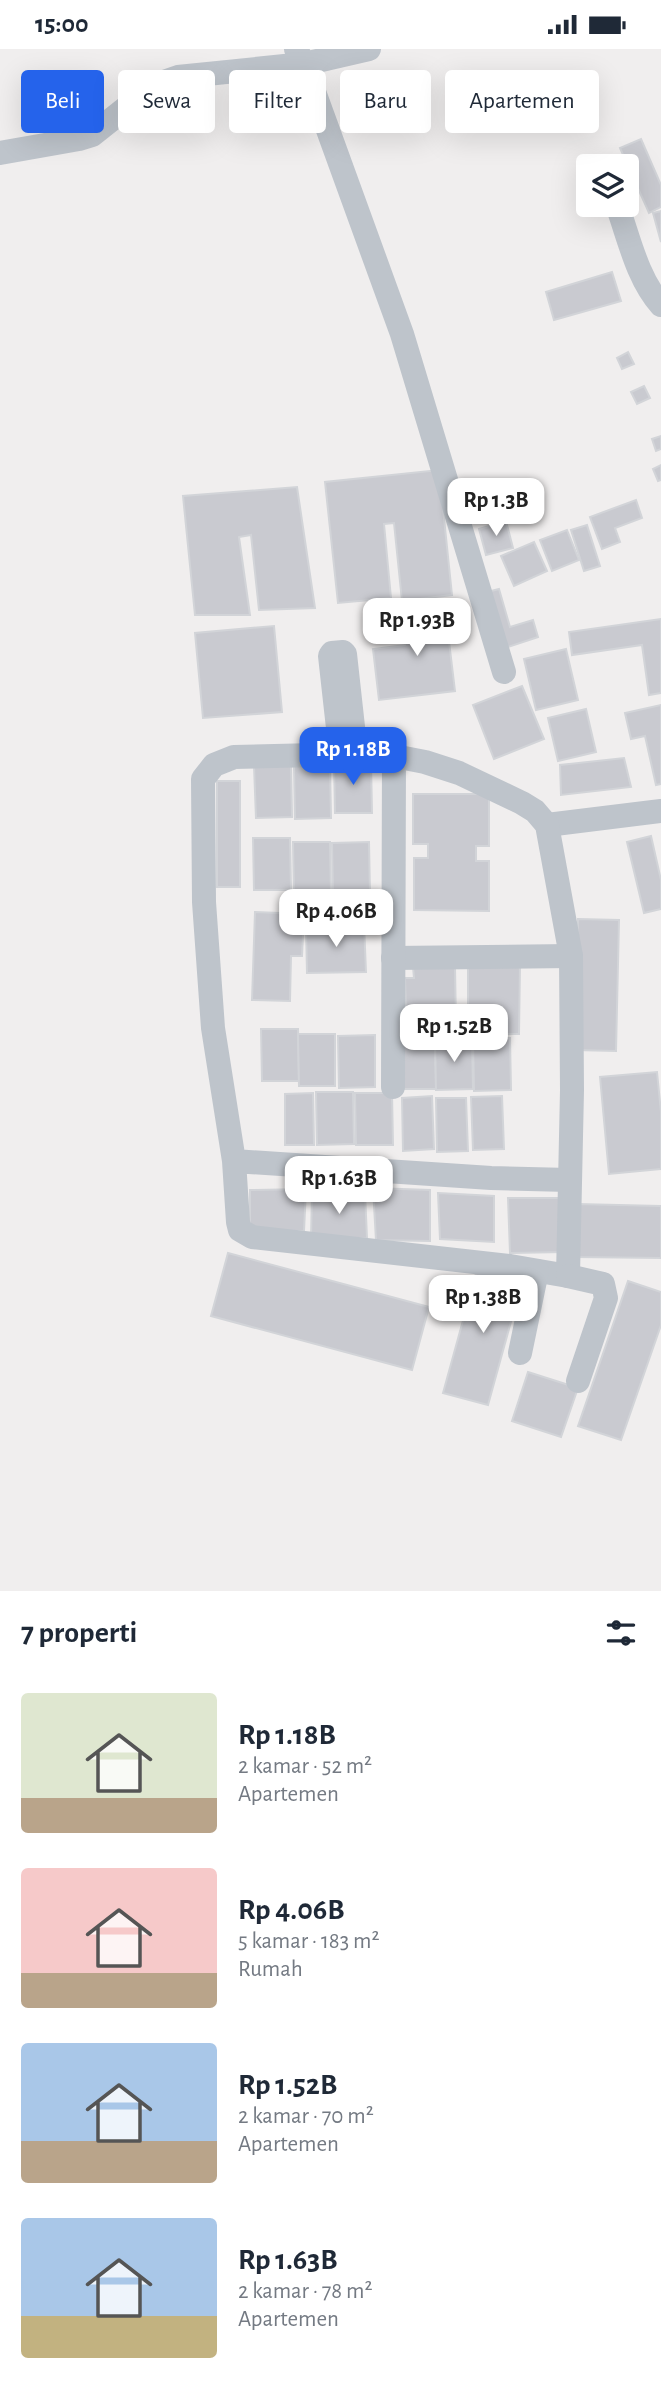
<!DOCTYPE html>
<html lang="id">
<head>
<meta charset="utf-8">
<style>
  :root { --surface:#fff; --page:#f2f2f3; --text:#1f2937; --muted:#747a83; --accent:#2563eb }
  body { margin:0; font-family:"Alegreya Sans",sans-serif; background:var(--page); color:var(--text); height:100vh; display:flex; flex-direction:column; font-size:26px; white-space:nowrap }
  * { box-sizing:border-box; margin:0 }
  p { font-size:23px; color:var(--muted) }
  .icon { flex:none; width:38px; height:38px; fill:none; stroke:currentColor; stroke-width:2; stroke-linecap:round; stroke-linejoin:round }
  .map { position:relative; height:1542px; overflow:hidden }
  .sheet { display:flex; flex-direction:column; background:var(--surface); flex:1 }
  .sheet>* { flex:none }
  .guide { position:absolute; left:21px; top:21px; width:620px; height:63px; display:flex; gap:14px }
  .buttons { position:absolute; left:576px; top:105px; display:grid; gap:14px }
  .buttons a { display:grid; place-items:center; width:63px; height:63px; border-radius:7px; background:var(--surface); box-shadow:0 7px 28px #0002; font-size:35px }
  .price { position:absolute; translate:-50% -60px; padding:0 16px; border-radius:14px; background:#fff; color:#222; font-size:23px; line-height:46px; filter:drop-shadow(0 2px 4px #0008) }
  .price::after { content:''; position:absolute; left:50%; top:42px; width:21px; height:16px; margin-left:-10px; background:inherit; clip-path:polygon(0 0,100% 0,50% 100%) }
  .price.on { background:var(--accent); color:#fff }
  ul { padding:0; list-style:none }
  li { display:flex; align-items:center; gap:21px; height:175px; padding:0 21px }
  li span { display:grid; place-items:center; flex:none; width:196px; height:140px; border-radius:7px; color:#555 }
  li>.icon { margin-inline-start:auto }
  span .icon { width:84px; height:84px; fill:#fffc; stroke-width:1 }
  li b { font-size:30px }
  h2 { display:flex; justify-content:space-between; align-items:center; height:84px; padding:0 21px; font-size:30px }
  .pill { padding:0 24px; border-radius:7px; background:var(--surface); box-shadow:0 7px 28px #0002; font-size:24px; line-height:63px }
  .pill.on { background:var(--accent); color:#fff }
  .status { display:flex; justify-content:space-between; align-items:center; height:49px; padding:0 35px; background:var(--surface); direction:ltr }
  .status svg { height:19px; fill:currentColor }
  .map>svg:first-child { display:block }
  .building { fill:#c9cad0; stroke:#d2d4d8; stroke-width:2 }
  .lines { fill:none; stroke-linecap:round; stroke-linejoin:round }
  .minor { stroke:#bec4cb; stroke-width:24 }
</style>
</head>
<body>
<div class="status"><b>15:00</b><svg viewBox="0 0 49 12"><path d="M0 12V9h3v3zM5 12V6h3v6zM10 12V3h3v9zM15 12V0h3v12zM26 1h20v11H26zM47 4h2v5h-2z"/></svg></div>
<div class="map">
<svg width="661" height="1542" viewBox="0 0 661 1542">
  <rect width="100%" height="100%" fill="#f0eeee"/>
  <g class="building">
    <path d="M641 90 661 136V158L649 164 620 99Z"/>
    <path d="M661 162V193L653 164Z"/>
    <path d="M612 223 621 252 554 271 546 243Z"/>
    <path d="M628 303 634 315 622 320 617 309Z"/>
    <path d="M644 337 650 349 637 355 631 343Z"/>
    <path d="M661 387V400L656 402 652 390Z"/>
    <path d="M661 416V431L658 432 653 420Z"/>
    <path d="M439 421 452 546 402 552 394 474 384 475 391 549 338 554 325 433Z"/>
    <path d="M297 438 315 559 259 561 251 486 239 488 250 566H195L183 447Z"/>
    <path d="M636 451 642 469 615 479 620 493 602 500 590 468Z"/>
    <path d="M506 472 513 499 486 506 479 480Z"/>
    <path d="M587 476 600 517 584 522 571 481Z"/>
    <path d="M567 481 579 511 552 522 540 491Z"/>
    <path d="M534 493 547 522 514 537 501 507Z"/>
    <path d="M499 540 510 578 533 571 538 588 505 599 487 543Z"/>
    <path d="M445 559 455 642 379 651 373 600 405 596 401 564Z"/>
    <path d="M661 570V644L649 646 642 596 572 606 569 583Z"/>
    <path d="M274 577 282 663 203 669 195 584Z"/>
    <path d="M566 600 578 651 536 661 524 610Z"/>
    <path d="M522 637 544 690 494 710 473 656Z"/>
    <path d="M661 656V735L656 736 645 687 631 690 625 664Z"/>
    <path d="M586 660 596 703 558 712 548 669Z"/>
    <path d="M624 709 631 738 561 746 560 716Z"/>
    <path d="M334 712H371L372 764H335Z"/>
    <path d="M291 716 292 768 256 769 254 717Z"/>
    <path d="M294 717H330L331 769 295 770Z"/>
    <rect x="217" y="732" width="23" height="106"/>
    <path d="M413 745H489V797H476V812H489V862L414 861V809H428V795H413Z"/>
    <path d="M651 787 661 831V860L644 864 627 793Z"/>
    <path d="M253 789H290L291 841H254Z"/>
    <path d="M293 793H330L331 844 294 845Z"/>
    <path d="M369 793 370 845 333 846 332 794Z"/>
    <path d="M255 863 304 865 302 907H291L290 952 252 951Z"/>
    <path d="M578 870 619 871 616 1002 575 1001Z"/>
    <path d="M364 875 366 923 307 924 306 877Z"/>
    <path d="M468 914 520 915 519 985H468Z"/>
    <path d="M413 918H455L456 975 415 976V963L406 964 405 929H414Z"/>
    <path d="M261 980H298L299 1032H262Z"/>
    <path d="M298 985H335V1037H299Z"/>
    <path d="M375 986V1038L339 1039 338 987Z"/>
    <path d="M398 988H435L436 1040H399Z"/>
    <path d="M435 989H472L473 1040 436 1041Z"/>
    <path d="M510 989 511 1041 474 1042 473 990Z"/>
    <path d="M657 1023 661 1063V1120L609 1125 600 1028Z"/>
    <path d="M316 1043H353L354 1095 317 1096Z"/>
    <path d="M313 1044 314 1096H285V1045Z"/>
    <path d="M355 1044H392L393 1096H356Z"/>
    <path d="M432 1047 434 1100 403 1102 402 1049Z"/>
    <path d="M502 1047 504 1100 473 1101 471 1048Z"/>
    <path d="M436 1049H466L468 1102 437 1103Z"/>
    <path d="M373 1139 430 1141V1192L376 1191Z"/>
    <path d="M306 1140 304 1182H250V1141Z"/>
    <path d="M312 1143 365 1144 367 1189 311 1190Z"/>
    <path d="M438 1144 494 1147V1193L440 1190Z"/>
    <path d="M508 1149H565L564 1203 510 1204Z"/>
    <path d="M577 1155 661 1157V1209L576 1208Z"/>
    <path d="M228 1204 429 1258 412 1321 211 1267Z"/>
    <path d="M478 1217 523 1229 488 1356 443 1344Z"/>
    <path d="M628 1232 661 1243V1276L621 1391 578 1377Z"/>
    <path d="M528 1323 578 1339 561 1388 512 1372Z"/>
  </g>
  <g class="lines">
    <g class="minor">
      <path d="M296 0 304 15 402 285 504 623"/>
      <path d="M0 104 79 90 92 86 155 36 178 28 304 15 369 0"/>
      <path d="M617 156C629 189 637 229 661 256"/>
      <path d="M341 706 330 607 332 604 343 603 345 605 356 705"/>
      <path d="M547 776 661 762"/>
      <path d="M393 909 571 907"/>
      <path d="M393 1038 394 707"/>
      <path d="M234 1112 238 1173 240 1181 252 1188 510 1217 568 1227 572 1041 571 907 547 776 535 762 522 754 459 724 425 713 394 707 356 705 234 708 214 716 203 730 204 853 213 979 234 1112 491 1129 569 1131"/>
      <path d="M568 1227 603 1235 606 1249 578 1332"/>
      <path d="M520 1304 537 1222"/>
    </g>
  </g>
</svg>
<div class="buttons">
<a><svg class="icon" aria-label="layers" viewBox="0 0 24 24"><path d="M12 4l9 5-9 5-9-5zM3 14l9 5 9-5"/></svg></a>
</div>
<b class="price" style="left:496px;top:489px">Rp 1.3B</b>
<b class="price" style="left:417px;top:609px">Rp 1.93B</b>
<b class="price on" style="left:353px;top:738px">Rp 1.18B</b>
<b class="price" style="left:336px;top:900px">Rp 4.06B</b>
<b class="price" style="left:454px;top:1015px">Rp 1.52B</b>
<b class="price" style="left:339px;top:1167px">Rp 1.63B</b>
<b class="price" style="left:483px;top:1286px">Rp 1.38B</b>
<div class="guide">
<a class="pill on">Beli</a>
<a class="pill">Sewa</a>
<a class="pill">Filter</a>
<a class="pill">Baru</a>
<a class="pill">Apartemen</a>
</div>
</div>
<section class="sheet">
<h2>7 properti<svg class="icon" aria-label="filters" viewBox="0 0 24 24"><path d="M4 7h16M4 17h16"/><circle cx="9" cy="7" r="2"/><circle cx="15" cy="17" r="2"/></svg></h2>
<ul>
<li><span style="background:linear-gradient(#dfe7d0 75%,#b9a48a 0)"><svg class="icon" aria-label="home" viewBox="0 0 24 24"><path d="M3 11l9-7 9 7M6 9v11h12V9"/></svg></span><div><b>Rp 1.18B</b><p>2 kamar · 52 m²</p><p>Apartemen</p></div></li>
<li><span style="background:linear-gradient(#f6c9c9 75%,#b9a48a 0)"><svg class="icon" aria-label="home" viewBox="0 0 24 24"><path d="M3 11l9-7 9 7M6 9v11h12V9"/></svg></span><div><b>Rp 4.06B</b><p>5 kamar · 183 m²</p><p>Rumah</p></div></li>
<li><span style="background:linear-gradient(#a9c7e8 70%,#b9a48a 0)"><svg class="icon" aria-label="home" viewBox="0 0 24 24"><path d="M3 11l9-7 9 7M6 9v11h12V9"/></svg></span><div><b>Rp 1.52B</b><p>2 kamar · 70 m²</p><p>Apartemen</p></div></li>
<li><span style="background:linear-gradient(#a9c7e8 70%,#c2b280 0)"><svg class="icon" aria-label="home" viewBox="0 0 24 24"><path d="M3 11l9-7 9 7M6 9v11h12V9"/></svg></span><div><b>Rp 1.63B</b><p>2 kamar · 78 m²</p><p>Apartemen</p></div></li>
</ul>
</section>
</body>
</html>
